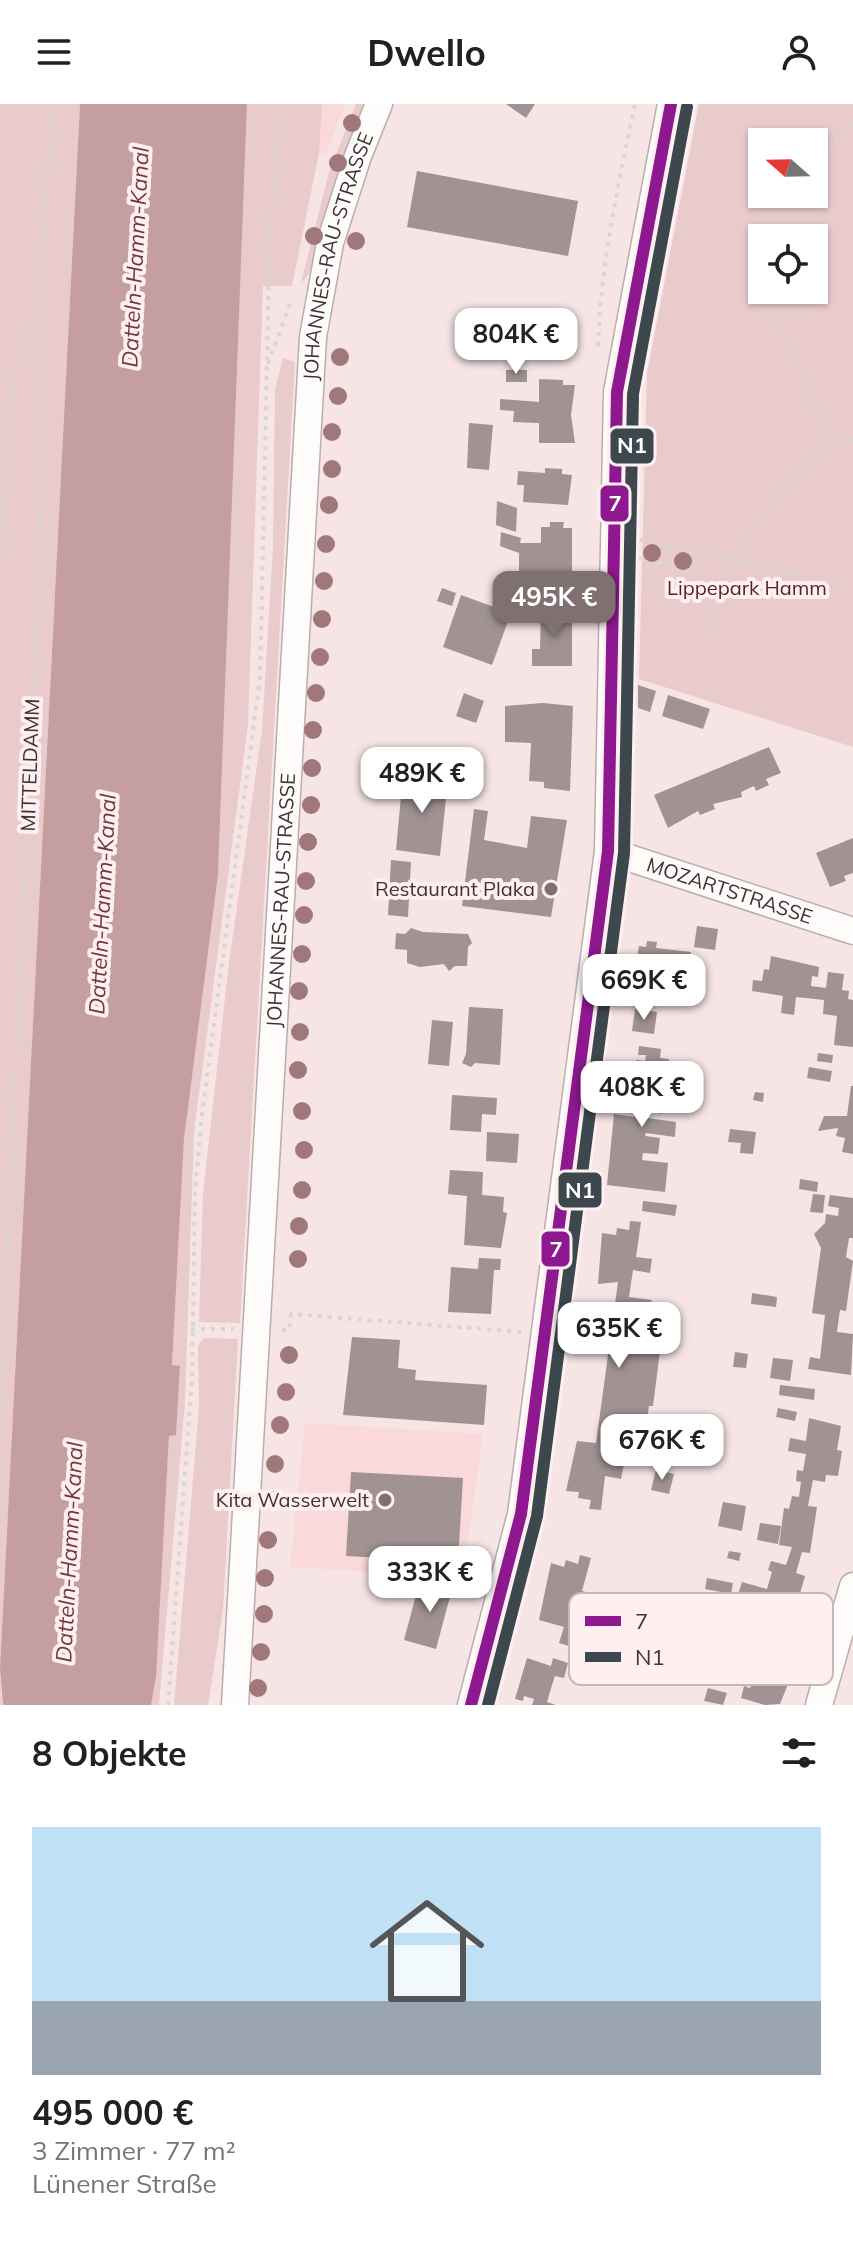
<!DOCTYPE html>
<html lang="de">
<head>
<meta charset="utf-8">
<style>
  :root { --surface:#fff; --page:#f6f6f6; --text:#202124; --muted:#757577; --line:#e0e0e0; --accent:#7f7171 }
  body { margin:0; font-family:Mulish,sans-serif; background:var(--page); color:var(--text); height:100vh; display:flex; flex-direction:column; font-size:30px; white-space:nowrap }
  * { box-sizing:border-box; margin:0 }
  p { font-size:26px; color:var(--muted) }
  .icon { flex:none; width:44px; height:44px; fill:none; stroke:currentColor; stroke-width:2; stroke-linecap:round; stroke-linejoin:round }
  .map { position:relative; height:1601px; overflow:hidden }
  .panel { display:flex; flex-direction:column; background:var(--surface); flex:1 }
  .panel>* { flex:none }
  .needle { width:52px; rotate:290deg }
  .controls { position:absolute; left:748px; top:24px; display:grid; gap:16px }
  .controls a { display:grid; place-items:center; width:80px; height:80px; border-radius:0px; background:var(--surface); box-shadow:0 2px 6px #0004; font-size:40px }
  .price { position:absolute; translate:-50% -68px; padding:0 18px; border-radius:16px; background:#fff; color:#222; font-size:26px; line-height:52px; filter:drop-shadow(0 2px 4px #0008) }
  .price::after { content:''; position:absolute; left:50%; top:48px; width:24px; height:18px; margin-left:-12px; background:inherit; clip-path:polygon(0 0,100% 0,50% 100%) }
  .price.on { background:var(--accent); color:#fff }
  ul { padding:0; list-style:none }
  li { display:grid; align-content:center; gap:16px; height:424px; padding:0 32px }
  li+li { border-top:2px solid var(--line) }
  li span { display:grid; place-items:center; height:248px; border-radius:0px; color:#555 }
  li>.icon { margin-inline-start:auto }
  span .icon { width:144px; height:144px; fill:#fffc; stroke-width:1 }
  li b { font-size:34px }
  h2 { display:flex; justify-content:space-between; align-items:center; height:96px; padding:0 32px; font-size:34px }
  header { display:flex; justify-content:space-between; align-items:center; height:104px; padding:0 32px; background:var(--surface); font-size:36px; font-weight:700 }
  .map>svg:first-child { display:block }
  .built { fill:#f9d9da }
  .green { fill:#e9cbcc; fill-rule:evenodd }
  .water { fill:#c59fa0 }
  .building { fill:#a19393 }
  .lines { fill:none; stroke-linecap:round; stroke-linejoin:round }
  .minor-casing { stroke:#bbadad; stroke-width:29 }
  .path { stroke:#dad5d5; stroke-width:4; stroke-dasharray:4 6; stroke-linecap:butt }
  .minor { stroke:#fefbfb; stroke-width:26 }
  .bus-1-casing { stroke:#fef0f0; stroke-width:18 }
  .bus-2-casing { stroke:#fef0f0; stroke-width:18 }
  .bus-1 { stroke:#8d188f; stroke-width:12 }
  .bus-2 { stroke:#3d484e; stroke-width:12 }
  .tree { fill:#a0787b }
  .poi-dot { fill:#7f7171; stroke:#fef0f0; stroke-width:3 }
  .labels { text-anchor:middle; stroke-width:8; stroke-linejoin:round; paint-order:stroke }
  .street-label { font-size:20px; fill:#3f3232; stroke:#fef0f0 }
  .park-label { font-size:20px; fill:#591e24; stroke:#fef0f0 }
  .poi-label { font-size:20px; fill:#3f3232; stroke:#fef0f0; text-anchor:end }
  .water-label { font-size:22px; font-style:italic; fill:#74363b; stroke:#fef0f0 }
  .key { fill:#fef0f0; stroke:#c5b7b7; stroke-width:2 }
  .key-label { font-size:22px; fill:#3f3232 }
  .line-badge { stroke:#fef0f0; stroke-width:3 }
  .badge-label { font-size:22px; text-anchor:middle; font-weight:bold; fill:#fff }
</style>
</head>
<body>
<header><svg class="icon" aria-label="menu" viewBox="0 0 24 24"><path d="M4 6h16M4 12h16M4 18h16"/></svg>Dwello<svg class="icon" aria-label="person" viewBox="0 0 24 24"><circle cx="12" cy="8" r="4"/><path d="M4 21q1-7 8-7t8 7"/></svg></header>
<div class="map">
<svg width="853" height="1601" viewBox="0 0 853 1601">
  <rect width="100%" height="100%" fill="#f7e5e5"/>
  <g class="built">
    <path d="M322 0H346L325 51 319 49Z"/>
    <path d="M305 1319 483 1330 463 1473 290 1463Z"/>
  </g>
  <g class="green">
    <path d="M0 0H80L0 1564 2 1601H0Z"/>
    <path d="M247 0H322L319 49 292 182H263L248 621 194 1028 185 1298 159 1601H151L156 1573 169 1331H176L180 1263 172 1262 184 1035 218 771Z"/>
    <path d="M356 0H364L337 70 310 169 301 179 329 68Z"/>
    <path d="M699 0H853V643L639 575 647 269ZM762 38H814V90H762ZM762 134H814V186H762Z"/>
    <path d="M283 254 295 258 240 1219 199 1218 203 1089 229 859 262 626 273 442 275 285Z"/>
    <path d="M204 1234 238 1235 223 1506 208 1601H174L199 1304 198 1242Z"/>
  </g>
  <path class="water" d="M80 0H247L218 771 184 1035 172 1261 180 1262 176 1331 169 1332 156 1573 151 1601H3L0 1564Z"/>
  <g class="building">
    <path d="M506 0H535L526 14Z"/>
    <path d="M417 67 578 97 568 152 407 123Z"/>
    <rect x="506" y="266" width="21" height="12"/>
    <path d="M539 275 563 276V281H575L571 311 575 339H539V319L513 318 514 307 500 306V295L539 298Z"/>
    <path d="M469 319 493 321 489 366 467 364Z"/>
    <path d="M545 364 562 365V370L572 371 568 401 523 398 524 381H517L518 367 545 369Z"/>
    <path d="M497 397 517 404 516 428 496 421Z"/>
    <path d="M550 418H564L563 424H572V479H519V449L500 442 501 428 521 434 520 439H541V423H550Z"/>
    <path d="M442 484 456 489 452 502 437 497Z"/>
    <path d="M461 491 511 509 492 561 443 543Z"/>
    <path d="M541 504 569 505 568 517H572V562H532V545H540Z"/>
    <path d="M638 581 656 587 650 608 638 604Z"/>
    <path d="M464 589 484 597 476 619 456 612Z"/>
    <path d="M668 591 710 605 703 625 662 612Z"/>
    <path d="M543 599 573 602 570 687 544 684V678L529 677 531 639 505 638V602Z"/>
    <path d="M769 643 781 669 766 675 769 681 756 687 754 682 741 688 742 693 713 700 715 705 700 711 698 707 668 724 654 691Z"/>
    <path d="M403 671 448 675 440 752 396 746Z"/>
    <path d="M474 705 488 707 484 736 527 744 531 712 567 716 551 813 462 802Z"/>
    <path d="M853 734V769L844 772 846 777 830 783 816 749Z"/>
    <path d="M391 756 411 758 408 813 388 811Z"/>
    <path d="M697 822 718 825 715 846 694 843Z"/>
    <path d="M411 824 423 828 468 830 472 839 468 843 467 862H455L449 867 444 860 420 863 407 859V846L395 845 396 829 405 830Z"/>
    <path d="M647 837 657 838 656 844 691 848 686 888 650 884 649 890 639 888 640 882 632 881 639 842 646 843Z"/>
    <path d="M771 852 819 863 818 873 812 872 811 882 826 884 828 868 844 870 842 886 849 887 848 895 853 896V943L834 941 837 912 823 910 824 896 796 893 794 911 781 909 783 892 752 887 753 876 762 877 764 865 769 866Z"/>
    <path d="M469 903 503 905 500 961 475 959 471 963 462 959 466 950Z"/>
    <path d="M635 905 657 908 654 930 632 927Z"/>
    <path d="M432 916 453 918 449 962 428 960Z"/>
    <path d="M639 942 661 945 660 954 669 955 661 1010 648 1006 647 1014 676 1018 675 1033 646 1029 645 1032 660 1034 658 1050 643 1049 642 1056 668 1059 665 1088 607 1081 614 1010 634 1013 635 1007 629 1006 636 956 645 957 646 951H638Z"/>
    <path d="M818 949 833 951 832 959 817 957Z"/>
    <path d="M809 963 832 967 830 978 807 974Z"/>
    <path d="M851 982H853V1050L842 1048 845 1034 836 1032 838 1024 818 1027 824 1012H847Z"/>
    <path d="M755 988 764 989 763 998 753 996Z"/>
    <path d="M452 991 497 994 496 1011 482 1010 481 1028 450 1026Z"/>
    <path d="M730 1025 756 1028 753 1050 740 1049 741 1039 728 1038Z"/>
    <path d="M487 1028 519 1030 517 1059 486 1057Z"/>
    <path d="M450 1066 483 1068 482 1091 504 1093 503 1108 507 1109 501 1144 464 1141 467 1092 448 1090Z"/>
    <path d="M800 1075 818 1078 817 1088 799 1085Z"/>
    <path d="M813 1090 825 1091 823 1109 810 1108Z"/>
    <path d="M830 1091 853 1094V1134H849L846 1153 853 1157 846 1207 840 1206 837 1228 853 1230 851 1271 808 1265 810 1253 820 1255 825 1211 812 1209 821 1144 814 1130 825 1119 826 1110 838 1112 839 1104 828 1102Z"/>
    <path d="M643 1097 677 1101 675 1112 642 1107Z"/>
    <path d="M630 1117 641 1118 636 1153 652 1155 650 1169 633 1166 629 1193 652 1196 645 1209 657 1211 655 1231 642 1230 640 1244 660 1247 653 1302H649L646 1322 612 1318 610 1332 629 1335 621 1375 605 1372 601 1406 589 1405 591 1396 578 1394 579 1388 566 1387 577 1337 596 1339 618 1178 598 1180 602 1129 616 1131 617 1124 629 1126Z"/>
    <path d="M479 1154 501 1155 500 1166H494L491 1210 448 1208 451 1163 478 1165Z"/>
    <path d="M752 1189 777 1193 776 1203 751 1200Z"/>
    <path d="M352 1233 400 1236 398 1264 416 1266 415 1276 487 1281 484 1321 343 1311Z"/>
    <path d="M735 1248 748 1250 746 1264 733 1263Z"/>
    <path d="M773 1254 793 1256 790 1277 770 1274Z"/>
    <path d="M780 1281 815 1285 814 1296 779 1291Z"/>
    <path d="M778 1304 797 1308 795 1317 776 1313Z"/>
    <path d="M809 1314 841 1322 837 1346 842 1347 838 1372 826 1371 825 1378 813 1376 808 1402 817 1403 810 1449 802 1448 796 1469 805 1472 792 1518 783 1515 776 1539 788 1543 786 1549 799 1553 780 1600 765 1601 741 1594 744 1582 750 1584 753 1573 739 1569 743 1556 758 1560 762 1547 757 1545 769 1521 762 1519 766 1506 736 1497 742 1478 767 1485 772 1468 768 1466 771 1457 786 1461 792 1443 779 1441 784 1404 789 1405 792 1392 799 1393 801 1378 796 1377 797 1366 803 1367 806 1350 788 1347 790 1334 806 1337Z"/>
    <path d="M656 1366 674 1370 669 1390 651 1386Z"/>
    <path d="M351 1368 463 1374 458 1458 346 1452Z"/>
    <path d="M723 1398 746 1402 742 1427 718 1422Z"/>
    <path d="M760 1419 781 1422 778 1440 757 1436Z"/>
    <path d="M729 1447 741 1449 739 1457 727 1454Z"/>
    <path d="M580 1451 591 1454 582 1487 598 1491 588 1529 593 1530 588 1547 604 1552 602 1562 569 1554 572 1543 559 1539 564 1523 539 1516 551 1459 564 1463 566 1456 578 1460Z"/>
    <path d="M433 1472 454 1478 436 1545 404 1536 416 1491 427 1494Z"/>
    <path d="M707 1474 733 1479 731 1490 705 1485Z"/>
    <path d="M527 1554 551 1562 553 1554 568 1559 564 1574 555 1572 552 1581 547 1598 556 1601H532L534 1595 524 1592 523 1597 515 1595Z"/>
    <path d="M708 1584 727 1589 723 1601 704 1597Z"/>
  </g>
  <g class="lines">
    <g class="minor-casing">
      <g id="minor">
        <path id="s1" d="M608 747 853 827"/>
        <path id="s2" d="M235 1601 313 233 330 139 358 52 379 0"/>
        <path d="M471 1601 521 1410 608 747 617 288 671 0"/>
        <path d="M819 1601 853 1482"/>
      </g>
    </g>
    <g class="path">
      <path d="M814 55 824 43 853 22"/>
      <path d="M785 134 799 90"/>
      <path d="M773 186 771 202 830 331 853 338"/>
      <path d="M598 242C601 160 618 80 635 0"/>
      <path d="M268 260 291 197"/>
      <path d="M640 436 853 485"/>
      <path d="M0 454 7 325 17 253 39 211"/>
      <path d="M637 454 694 467 699 449"/>
      <path d="M665 460 669 443"/>
      <path d="M707 526 713 527 729 456 830 331"/>
      <path d="M191 1225H234"/>
      <path d="M282 1226H289L291 1210 522 1228"/>
      <path d="M0 1322 43 350 38 241 52 0"/>
      <path d="M168 1601 192 1273 195 1089 202 1010 260 574 269 167 277 0"/>
    </g>
    <use href="#minor" class="minor"/>
    <g class="bus-1-casing">
      <path id="bus-1" d="M471 1601 521 1410 608 747 617 288 671 0"/>
    </g>
    <g class="bus-2-casing">
      <path id="bus-2" d="M488 1601 537 1412 624 749 633 290 687 3"/>
    </g>
    <use href="#bus-1" class="bus-1"/>
    <use href="#bus-2" class="bus-2"/>
  </g>
  <g class="tree">
    <circle cx="352" cy="19" r="9"/>
    <circle cx="338" cy="59" r="9"/>
    <circle cx="314" cy="132" r="9"/>
    <circle cx="356" cy="137" r="9"/>
    <circle cx="340" cy="253" r="9"/>
    <circle cx="338" cy="292" r="9"/>
    <circle cx="332" cy="328" r="9"/>
    <circle cx="332" cy="365" r="9"/>
    <circle cx="329" cy="401" r="9"/>
    <circle cx="326" cy="440" r="9"/>
    <circle cx="652" cy="449" r="9"/>
    <circle cx="683" cy="457" r="9"/>
    <circle cx="324" cy="477" r="9"/>
    <circle cx="322" cy="515" r="9"/>
    <circle cx="320" cy="553" r="9"/>
    <circle cx="316" cy="589" r="9"/>
    <circle cx="313" cy="626" r="9"/>
    <circle cx="312" cy="664" r="9"/>
    <circle cx="311" cy="701" r="9"/>
    <circle cx="308" cy="738" r="9"/>
    <circle cx="306" cy="777" r="9"/>
    <circle cx="304" cy="811" r="9"/>
    <circle cx="302" cy="850" r="9"/>
    <circle cx="299" cy="887" r="9"/>
    <circle cx="300" cy="928" r="9"/>
    <circle cx="298" cy="966" r="9"/>
    <circle cx="302" cy="1007" r="9"/>
    <circle cx="304" cy="1046" r="9"/>
    <circle cx="302" cy="1086" r="9"/>
    <circle cx="299" cy="1122" r="9"/>
    <circle cx="298" cy="1155" r="9"/>
    <circle cx="289" cy="1251" r="9"/>
    <circle cx="286" cy="1288" r="9"/>
    <circle cx="280" cy="1321" r="9"/>
    <circle cx="275" cy="1360" r="9"/>
    <circle cx="272" cy="1396" r="9"/>
    <circle cx="268" cy="1436" r="9"/>
    <circle cx="265" cy="1474" r="9"/>
    <circle cx="264" cy="1510" r="9"/>
    <circle cx="261" cy="1548" r="9"/>
    <circle cx="258" cy="1584" r="9"/>
  </g>
  <g class="poi-dot">
    <circle cx="551" cy="785" r="8"/>
    <circle cx="385" cy="1396" r="8"/>
  </g>
  <g class="labels">
    <g class="street-label">
      <text dy="7" stroke="none"><textPath href="#s2" startOffset="1454">JOHANNES-RAU-STRASSE</textPath></text>
      <text transform="translate(30 661) rotate(-88)" y="7">MITTELDAMM</text>
      <text dy="7" stroke="none"><textPath href="#s1" startOffset="128">MOZARTSTRASSE</textPath></text>
      <text dy="7" stroke="none"><textPath href="#s2" startOffset="806">JOHANNES-RAU-STRASSE</textPath></text>
    </g>
    <g class="park-label">
      <text x="747" y="491">Lippepark Hamm</text>
    </g>
    <g class="poi-label">
      <text x="535" y="792">Restaurant Plaka</text>
      <text x="369" y="1403">Kita Wasserwelt</text>
    </g>
    <g class="water-label">
      <text transform="translate(135 153) rotate(-87)" y="8">Datteln-Hamm-Kanal</text>
      <text transform="translate(102 800) rotate(-87)" y="8">Datteln-Hamm-Kanal</text>
      <text transform="translate(69 1448) rotate(-87)" y="8">Datteln-Hamm-Kanal</text>
    </g>
  </g>
  <rect x="569" y="1489" width="264" height="92" rx="12" class="key"/>
  <rect x="585" y="1512" width="36" height="10" fill="#8d188f"/>
  <rect x="585" y="1548" width="36" height="10" fill="#3d484e"/>
  <g class="key-label">
    <text x="635" y="1525">7</text>
    <text x="635" y="1561">N1</text>
  </g>
  <g class="line-badge">
    <rect x="609" y="323" width="46" height="38" rx="8" fill="#3d484e"/>
    <rect x="599" y="380" width="31" height="39" rx="8" fill="#8d188f"/>
    <rect x="557" y="1067" width="46" height="38" rx="8" fill="#3d484e"/>
    <rect x="540" y="1126" width="31" height="38" rx="8" fill="#8d188f"/>
  </g>
  <g class="badge-label">
    <text x="632" y="349">N1</text>
    <text x="615" y="407">7</text>
    <text x="580" y="1094">N1</text>
    <text x="556" y="1153">7</text>
  </g>
</svg>
<div class="controls">
<a><svg class="needle" viewBox="-14 -14 28 28"><path d="M0-13l5 13h-10z" fill="#e53935"/><path d="M0 13l5-13h-10z" fill="#757577"/></svg></a>
<a><svg class="icon" aria-label="locate" viewBox="0 0 24 24"><circle cx="12" cy="12" r="6"/><path d="M12 2v4M12 18v4M2 12h4M18 12h4"/></svg></a>
</div>
<b class="price" style="left:516px;top:272px">804K €</b>
<b class="price on" style="left:554px;top:535px">495K €</b>
<b class="price" style="left:422px;top:711px">489K €</b>
<b class="price" style="left:644px;top:918px">669K €</b>
<b class="price" style="left:642px;top:1025px">408K €</b>
<b class="price" style="left:619px;top:1266px">635K €</b>
<b class="price" style="left:662px;top:1378px">676K €</b>
<b class="price" style="left:430px;top:1510px">333K €</b>
</div>
<section class="panel">
<h2>8 Objekte<svg class="icon" aria-label="filters" viewBox="0 0 24 24"><path d="M4 7h16M4 17h16"/><circle cx="9" cy="7" r="2"/><circle cx="15" cy="17" r="2"/></svg></h2>
<ul>
<li><span style="background:linear-gradient(#bfe0f5 70%,#9aa5b1 0)"><svg class="icon" aria-label="home" viewBox="0 0 24 24"><path d="M3 11l9-7 9 7M6 9v11h12V9"/></svg></span><div><b>495 000 €</b><p>3 Zimmer · 77 m²</p><p>Lünener Straße</p></div></li>
</ul>
</section>
</body>
</html>
